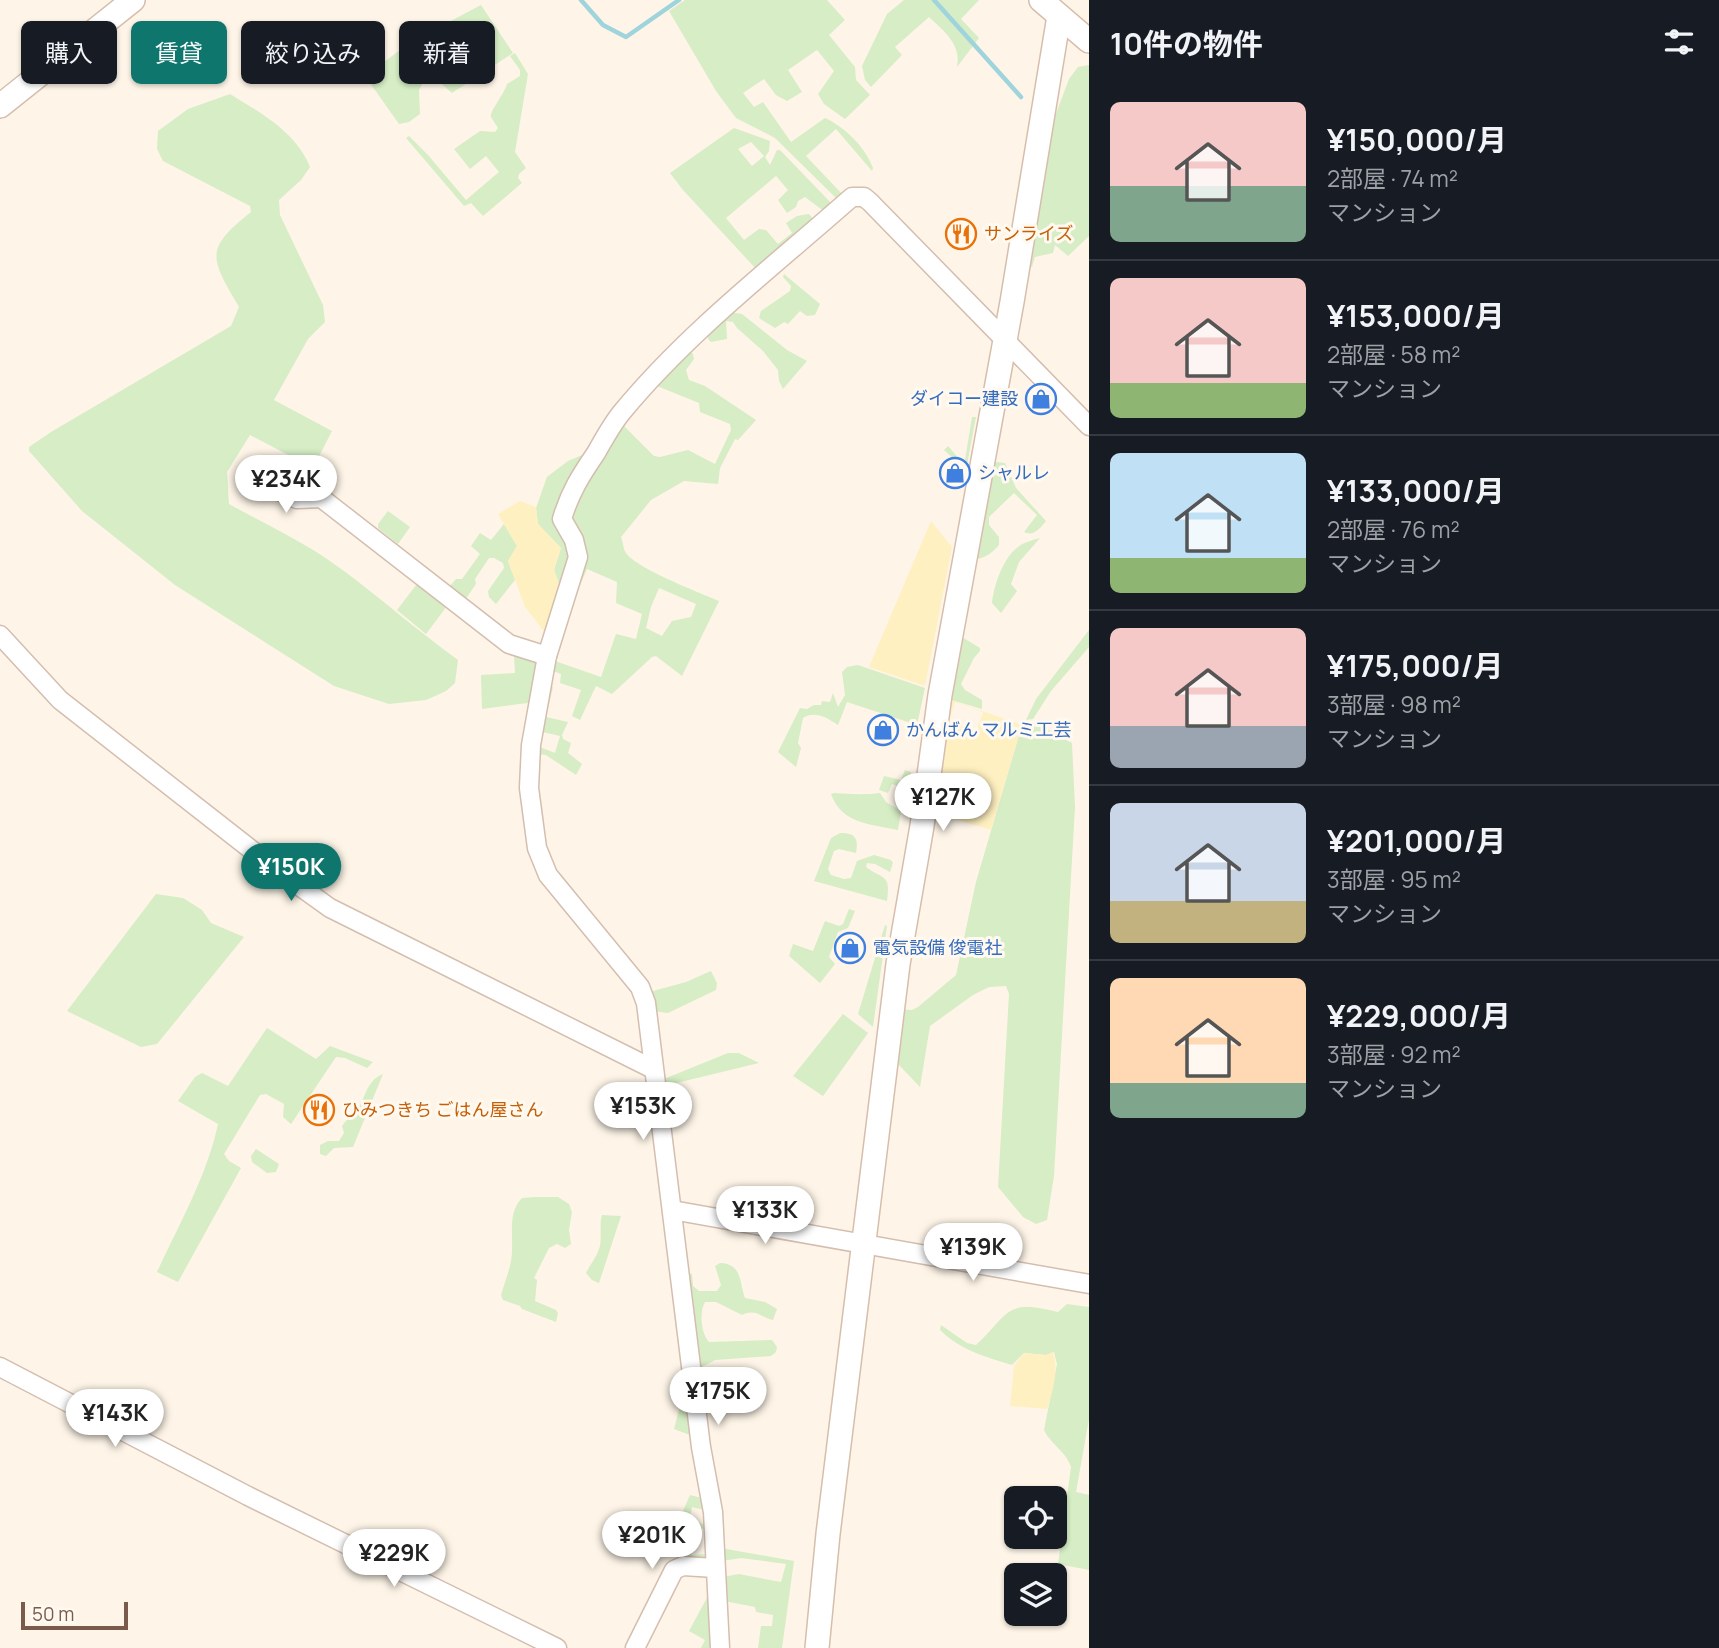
<!DOCTYPE html>
<html lang="ja">
<head>
<meta charset="utf-8">
<style>
  :root { --surface:#171b24; --page:#242831; --text:#f1f3f6; --muted:#9ea1a6; --line:#363941; --accent:#0f766e }
  body { margin:0; font-family:Manrope,"Noto Sans JP",sans-serif; background:var(--page); color:var(--text); height:100vh; display:flex; flex-direction:column; font-size:26px; white-space:nowrap }
  * { box-sizing:border-box; margin:0 }
  p { font-size:23px; color:var(--muted) }
  .icon { flex:none; width:38px; height:38px; fill:none; stroke:currentColor; stroke-width:2; stroke-linecap:round; stroke-linejoin:round }
  .map { position:relative; flex:1; overflow:hidden }
  .side { display:flex; flex-direction:column; background:var(--surface); width:630px }
  .side>* { flex:none }
  .guide { position:absolute; left:21px; top:21px; width:665px; height:63px; display:flex; gap:14px }
  .fabs { position:absolute; left:1004px; top:1486px; display:grid; gap:14px }
  .fabs a { display:grid; place-items:center; width:63px; height:63px; border-radius:10px; background:var(--surface); box-shadow:0 2px 5px #0004; font-size:35px }
  .scale { position:absolute; left:21px; bottom:18px; width:107px; box-sizing:border-box; padding-left:7px; border:4px solid #7a5a4a; border-top:0; font-size:19px; line-height:24px; white-space:nowrap; color:#7a5a4a; -webkit-text-stroke:5px #fff9f0; paint-order:stroke }
  .price { position:absolute; translate:-50% -60px; padding:0 16px; border-radius:24px; background:#fff; color:#222; font-size:23px; line-height:46px; filter:drop-shadow(0 2px 4px #0008) }
  .price::after { content:''; position:absolute; left:50%; top:42px; width:21px; height:16px; margin-left:-10px; background:inherit; clip-path:polygon(0 0,100% 0,50% 100%) }
  .price.active { background:var(--accent); color:#fff }
  ul { padding:0; list-style:none }
  li { display:flex; align-items:center; gap:21px; height:175px; padding:0 21px }
  li+li { border-top:2px solid var(--line) }
  li span { display:grid; place-items:center; flex:none; width:196px; height:140px; border-radius:10px; color:#555 }
  li>.icon { margin-inline-start:auto }
  span .icon { width:84px; height:84px; fill:#fffc; stroke-width:1 }
  li b { font-size:30px }
  h2 { display:flex; justify-content:space-between; align-items:center; height:84px; padding:0 21px; font-size:30px }
  .tag { padding:0 24px; border-radius:10px; background:var(--surface); box-shadow:0 2px 5px #0004; font-size:24px; line-height:63px }
  .tag.active { background:var(--accent); color:#fff }
  main { display:flex; flex:1; min-height:0 }
  .map>svg:first-child { display:block }
  .green { fill:#d6edc5; fill-rule:evenodd }
  .sand { fill:#fff0c1; fill-rule:evenodd }
  .lines { fill:none; stroke-linecap:round; stroke-linejoin:round }
  .stream { stroke:#a0d4dc; stroke-width:4.5 }
  .street-casing { stroke:#d4beaf; stroke-width:21 }
  .secondary-casing { stroke:#d7beac; stroke-width:26 }
  .street { stroke:#fff; stroke-width:18 }
  .secondary { stroke:#fff; stroke-width:23 }
  .labels { text-anchor:middle; stroke-width:6; stroke-linejoin:round; paint-order:stroke }
  .food-label { font-size:18px; fill:#c56008; stroke:#fff9f0; text-anchor:start }
  .shop-label { font-size:18px; fill:#366cbe; stroke:#fff9f0; text-anchor:start }
</style>
</head>
<body>
<main>
<div class="map">
<svg width="1089" height="1648" viewBox="0 0 1089 1648">
  <rect width="100%" height="100%" fill="#fef5e8"/>
  <g class="green">
    <path d="M685 0H827L845 20 829 35 855 67 856 80 870 95 845 119 824 104 818 94 834 71 817 50 788 70 802 92 787 101 776 95 764 79 743 93 754 107 763 102 791 142 825 118C845 127 865 147 873 168L872 171 836 129 806 156 844 196 839 201 775 138 736 118 716 91 669 11Z"/>
    <path d="M904 0H979L961 19 979 38 957 67C962 45 944 31 929 17L895 47 902 55 871 87 865 80 862 66 887 14Z"/>
    <path d="M481 5 513 53 452 93 436 79H425L419 90 420 114 409 122 399 124 365 76 411 42Z"/>
    <path d="M515 53 528 74 515 152 526 168 519 174 518 178 522 183 483 216 471 203 464 206 406 138 409 136 428 155 466 200 499 172 486 156 470 169 454 149 480 131 495 132 498 128C496 124 493 121 491 117 489 112 505 93 507 84L520 76V70L510 56Z"/>
    <path d="M1089 65V236L1068 256 1055 245 1053 253 1035 257 1032 267 1023 268 1045 143 1069 79 1078 67Z"/>
    <path d="M230 94C261 113 296 132 310 167L301 180 279 200 280 215 323 305 325 322 308 339 274 400 332 431 313 468 250 435 227 472 229 504C267 525 309 544 344 571 383 600 419 632 458 660L455 683 446 691 426 700 389 704 334 686 175 585 82 511 29 451V447L51 432 231 326 239 307C211 258 203 250 251 212L250 206 163 161 157 149 158 131 188 109Z"/>
    <path d="M734 128 770 141 769 151 765 157 770 165 777 150H780L833 205 825 212 805 197 798 201 796 207 787 213 778 200 788 190 776 176 726 218 744 240 759 229 766 230 778 244 792 233 786 223 797 216 809 214 815 221 757 270 683 190 670 173ZM751 142 764 156 752 166 738 149Z"/>
    <path d="M784 274 820 304 815 315 807 316 800 311 788 324 784 322 775 328 759 318 761 311 790 291 791 286 783 277Z"/>
    <path d="M729 312 742 314 787 350 807 361 783 389 779 381 778 370 763 351 737 328 733 322 726 321 727 339 711 342 708 339V333Z"/>
    <path d="M689 350 693 354 694 359 686 370 689 380 705 386 756 420 738 440 735 439 720 468 718 484 684 481 651 500 621 537C623 541 623 549 626 553 636 568 700 593 719 601L682 676 656 656 652 657 612 694 596 686 580 720 572 716 581 690 560 683 561 674 550 670 552 660 601 677 616 634 636 639 642 614 616 603 617 582 587 569 573 601 563 595 554 570 561 548 538 524 536 508 547 477 568 461 587 453 622 424 654 456 660 457 688 450 715 464 731 430 730 424 700 412 699 403 657 386C670 375 677 362 689 350ZM659 588 696 604 691 617 672 621 662 636 646 628 651 607Z"/>
    <path d="M972 417H976L966 470 944 450 948 446 961 461 965 460Z"/>
    <path d="M997 462 1005 463 1016 488 1046 521C1040 528 1034 537 1024 532L1037 515 1014 493 989 517V525L999 537V545C993 552 984 560 973 559L991 465Z"/>
    <path d="M388 511 410 527 398 544 378 528V524Z"/>
    <path d="M504 524 517 546 508 561 515 580 496 604 489 597 488 591 504 568 503 563 494 558H489L475 579 476 584 465 600 449 587 456 579H462L480 554 471 546 480 533 491 540Z"/>
    <path d="M1040 538 1019 562 1011 584 1017 591 1001 613 992 603C994 585 1003 558 1018 547 1024 542 1033 540 1040 538Z"/>
    <path d="M417 584 447 606 426 634 397 610Z"/>
    <path d="M1089 630V647L1051 691 1033 719 1026 720 1036 699Z"/>
    <path d="M962 637 980 648V651L974 658 961 684 965 690 982 700V709L948 699 958 638Z"/>
    <path d="M514 655 540 662 535 702 482 709 481 675 515 673Z"/>
    <path d="M858 665 925 688 917 725 847 702 838 725C828 718 815 710 803 718L798 743 801 748 796 767 778 752 800 708 807 709 814 705H821L822 701 830 702 833 693 838 707 845 695 842 672 847 667Z"/>
    <path d="M547 685 553 687 546 717 568 722 562 735 563 739 571 743 568 753 582 764 576 775 546 755 538 754 537 746 555 753 560 736 538 731Z"/>
    <path d="M1034 722 1072 743 1075 807 1054 1176 1047 1220 1036 1224 1023 1217 998 1187 1009 994 1006 986 989 987 973 995 930 1026 920 1087 897 1063 900 1009 912 1010 918 1007 956 975 976 882 1022 725Z"/>
    <path d="M905 770 911 772 907 789 892 784 888 793 879 790 884 776 901 780Z"/>
    <path d="M834 793C850 794 864 795 880 793L886 802 901 811 898 830C870 824 842 824 831 794Z"/>
    <path d="M840 833C855 833 859 838 856 853L839 849 834 851 828 869 831 875 844 879 851 878 857 861 874 855 891 860 893 863 890 872 875 864 867 863 866 867C883 880 891 873 887 901L814 881 831 838Z"/>
    <path d="M156 894 183 898 202 910 211 923 244 937 157 1044 141 1047 67 1011Z"/>
    <path d="M849 909 855 911 848 928 838 932 829 957 835 964 820 983 789 956 793 944 813 951 825 921 839 926 843 924Z"/>
    <path d="M885 925 887 926 873 1027 858 1014Z"/>
    <path d="M711 971 717 983 716 990 668 1013 653 1011 650 996 653 991 686 982Z"/>
    <path d="M843 1014 868 1033 823 1096 793 1076Z"/>
    <path d="M267 1028 316 1059 330 1046 373 1062 367 1068 345 1058 336 1057 291 1124 283 1117 284 1104 266 1094 260 1095 224 1154 229 1161 241 1168 178 1282 157 1272C179 1224 207 1176 218 1124L178 1101 195 1077 202 1073 228 1086Z"/>
    <path d="M728 1053H739L759 1063 664 1086V1079Z"/>
    <path d="M383 1074 353 1147 334 1148 326 1156 320 1154V1145L328 1141H339L344 1133 342 1126C346 1120 350 1117 355 1113 366 1100 365 1081 383 1074Z"/>
    <path d="M256 1149 279 1164 276 1172 267 1173 252 1162 251 1156Z"/>
    <path d="M535 1197H558L569 1204 572 1212 569 1230 571 1244 565 1248 557 1244 549 1248 534 1278 537 1280 535 1301 556 1310 558 1313 556 1322 522 1309 520 1306 503 1300 501 1295C505 1281 512 1265 512 1251 513 1233 508 1212 522 1198Z"/>
    <path d="M602 1215 621 1216 599 1283 592 1280 586 1273C591 1263 597 1257 600 1246 602 1235 599 1225 602 1215Z"/>
    <path d="M720 1263C742 1264 739 1281 745 1298L765 1302 777 1309 773 1320C762 1318 756 1308 742 1315L716 1302H705C699 1312 701 1334 709 1342L772 1340 777 1347 776 1352 771 1356 715 1360 702 1367 696 1366 687 1272 692 1274 693 1286 699 1291H717L721 1285 715 1266Z"/>
    <path d="M1067 1304 1089 1307V1419L1076 1492 1089 1495V1570L1058 1564 1071 1467C1066 1451 1051 1445 1044 1430L1057 1364 1054 1352 1046 1355 1024 1353 1012 1365C986 1357 960 1350 940 1330L941 1325 967 1343 976 1345C1011 1312 1004 1299 1058 1312Z"/>
    <path d="M677 1385 686 1388 690 1435 674 1429 683 1394 675 1391Z"/>
    <path d="M690 1495 706 1499 708 1511 692 1507 690 1519 710 1527V1555L701 1560 683 1559 682 1547 668 1546 671 1538 675 1537 683 1522 680 1518ZM692 1528 706 1529 708 1547 705 1554 692 1555Z"/>
    <path d="M721 1548 794 1561 782 1648H758L761 1626H772L773 1615 756 1612 755 1607 724 1601 722 1577 739 1574 781 1582 786 1564 741 1558 722 1561Z"/>
    <path d="M709 1594 713 1648H701L705 1640 689 1631Z"/>
  </g>
  <g class="sand">
    <path d="M520 501 536 507 538 524 561 548 554 570 563 595 547 635 525 607 508 561 517 546 498 514Z"/>
    <path d="M931 521 952 547 925 686 869 667Z"/>
    <path d="M948 699 1022 725 991 830 931 812ZM955 702 983 712 977 730 949 721Z"/>
    <path d="M1053 1352C1059 1371 1053 1390 1047 1409L1010 1406 1014 1366 1024 1353 1046 1355Z"/>
  </g>
  <g class="lines">
    <g class="stream">
      <path d="M581 0 603 25 626 37 679 0"/>
      <path d="M934 0 1021 97"/>
    </g>
    <g class="street-casing">
      <g id="street">
        <path d="M261 482 297 499 322 498"/>
        <path d="M311 490 509 644 547 656"/>
        <path d="M0 635 60 700 281 873 330 908 653 1069"/>
        <path d="M672 1210 1089 1284"/>
        <path d="M0 1367 248 1496 557 1648"/>
        <path d="M635 1648 674 1570 683 1566 715 1568"/>
        <path d="M720 1648 713 1512 701 1447 646 1003 640 987 548 875 537 848 529 788 531 745 547 656 578 557 574 540 562 519C570 492 581 475 596 453 604 439 612 424 622 412 689 331 774 266 852 197H864L870 202 1089 426"/>
      </g>
    </g>
    <g class="secondary-casing">
      <g id="secondary">
        <path d="M1041 0 1089 41"/>
        <path d="M0 106 133 0"/>
        <path d="M817 1648 828 1534 898 964 922 826 940 695 1012 302 1059 16"/>
      </g>
    </g>
    <use href="#street" class="street"/>
    <use href="#secondary" class="secondary"/>
  </g>
  <defs>
    <g id="restaurant-ring" transform="scale(1.575)"><circle r="9.5" fill="#fff9f0" stroke="#e8710a" stroke-width="1.5"/><path d="M-5-6h1v4h1v-4h1v4h1v-4h1v5L-1.5 .5V6h-2V.5L-5-1ZM5-6V6H3V1.5H1.5Q1.5-4 5-6Z" fill="#e8710a"/></g>
    <g id="shop-ring" transform="scale(1.575)"><circle r="9.5" fill="#fff9f0" stroke="#3f7fe0" stroke-width="1.5"/><path d="M-5-2.5h2.3a2.7 3.5 0 0 1 5.4 0H5L5.5 6h-11ZM-1.5-2.5h3a1.5 2.3 0 0 0-3 0Z" fill="#3f7fe0"/></g>
  </defs>
  <g fill-rule="evenodd">
    <use href="#restaurant-ring" x="961" y="234"/>
    <use href="#shop-ring" x="1041" y="399"/>
    <use href="#shop-ring" x="955" y="473"/>
    <use href="#shop-ring" x="883" y="730"/>
    <use href="#shop-ring" x="850" y="948"/>
    <use href="#restaurant-ring" x="319" y="1110"/>
  </g>
  <g class="labels">
    <g class="food-label">
      <text x="984" y="240">サンライズ</text>
      <text x="342" y="1116">ひみつきち ごはん屋さん</text>
    </g>
    <g class="shop-label">
      <text x="1018" y="405" text-anchor="end">ダイコー建設</text>
      <text x="978" y="479">シャルレ</text>
      <text x="906" y="736">かんばん マルミ工芸</text>
      <text x="873" y="954">電気設備 俊電社</text>
    </g>
  </g>
</svg>
<div class="fabs">
<a><svg class="icon" aria-label="locate" viewBox="0 0 24 24"><circle cx="12" cy="12" r="6"/><path d="M12 2v4M12 18v4M2 12h4M18 12h4"/></svg></a>
<a><svg class="icon" aria-label="layers" viewBox="0 0 24 24"><path d="M12 4l9 5-9 5-9-5zM3 14l9 5 9-5"/></svg></a>
</div>
<div class="scale">50 m</div>
<b class="price" style="left:286px;top:515px">¥234K</b>
<b class="price" style="left:943px;top:833px">¥127K</b>
<b class="price active" style="left:291px;top:903px">¥150K</b>
<b class="price" style="left:643px;top:1142px">¥153K</b>
<b class="price" style="left:765px;top:1246px">¥133K</b>
<b class="price" style="left:973px;top:1283px">¥139K</b>
<b class="price" style="left:718px;top:1427px">¥175K</b>
<b class="price" style="left:115px;top:1449px">¥143K</b>
<b class="price" style="left:652px;top:1571px">¥201K</b>
<b class="price" style="left:394px;top:1589px">¥229K</b>
<div class="guide">
<a class="tag">購入</a>
<a class="tag active">賃貸</a>
<a class="tag">絞り込み</a>
<a class="tag">新着</a>
</div>
</div>
<section class="side">
<h2>10件の物件<svg class="icon" aria-label="filters" viewBox="0 0 24 24"><path d="M4 7h16M4 17h16"/><circle cx="9" cy="7" r="2"/><circle cx="15" cy="17" r="2"/></svg></h2>
<ul>
<li><span style="background:linear-gradient(#f6c9c9 60%,#7fa58c 0)"><svg class="icon" aria-label="home" viewBox="0 0 24 24"><path d="M3 11l9-7 9 7M6 9v11h12V9"/></svg></span><div><b>¥150,000/月</b><p>2部屋 · 74 m²</p><p>マンション</p></div></li>
<li><span style="background:linear-gradient(#f6c9c9 75%,#8fb573 0)"><svg class="icon" aria-label="home" viewBox="0 0 24 24"><path d="M3 11l9-7 9 7M6 9v11h12V9"/></svg></span><div><b>¥153,000/月</b><p>2部屋 · 58 m²</p><p>マンション</p></div></li>
<li><span style="background:linear-gradient(#bfe0f5 75%,#8fb573 0)"><svg class="icon" aria-label="home" viewBox="0 0 24 24"><path d="M3 11l9-7 9 7M6 9v11h12V9"/></svg></span><div><b>¥133,000/月</b><p>2部屋 · 76 m²</p><p>マンション</p></div></li>
<li><span style="background:linear-gradient(#f6c9c9 70%,#9aa5b1 0)"><svg class="icon" aria-label="home" viewBox="0 0 24 24"><path d="M3 11l9-7 9 7M6 9v11h12V9"/></svg></span><div><b>¥175,000/月</b><p>3部屋 · 98 m²</p><p>マンション</p></div></li>
<li><span style="background:linear-gradient(#c9d6e8 70%,#c2b280 0)"><svg class="icon" aria-label="home" viewBox="0 0 24 24"><path d="M3 11l9-7 9 7M6 9v11h12V9"/></svg></span><div><b>¥201,000/月</b><p>3部屋 · 95 m²</p><p>マンション</p></div></li>
<li><span style="background:linear-gradient(#ffd9b3 75%,#7fa58c 0)"><svg class="icon" aria-label="home" viewBox="0 0 24 24"><path d="M3 11l9-7 9 7M6 9v11h12V9"/></svg></span><div><b>¥229,000/月</b><p>3部屋 · 92 m²</p><p>マンション</p></div></li>
</ul>
</section>
</main>
</body>
</html>
